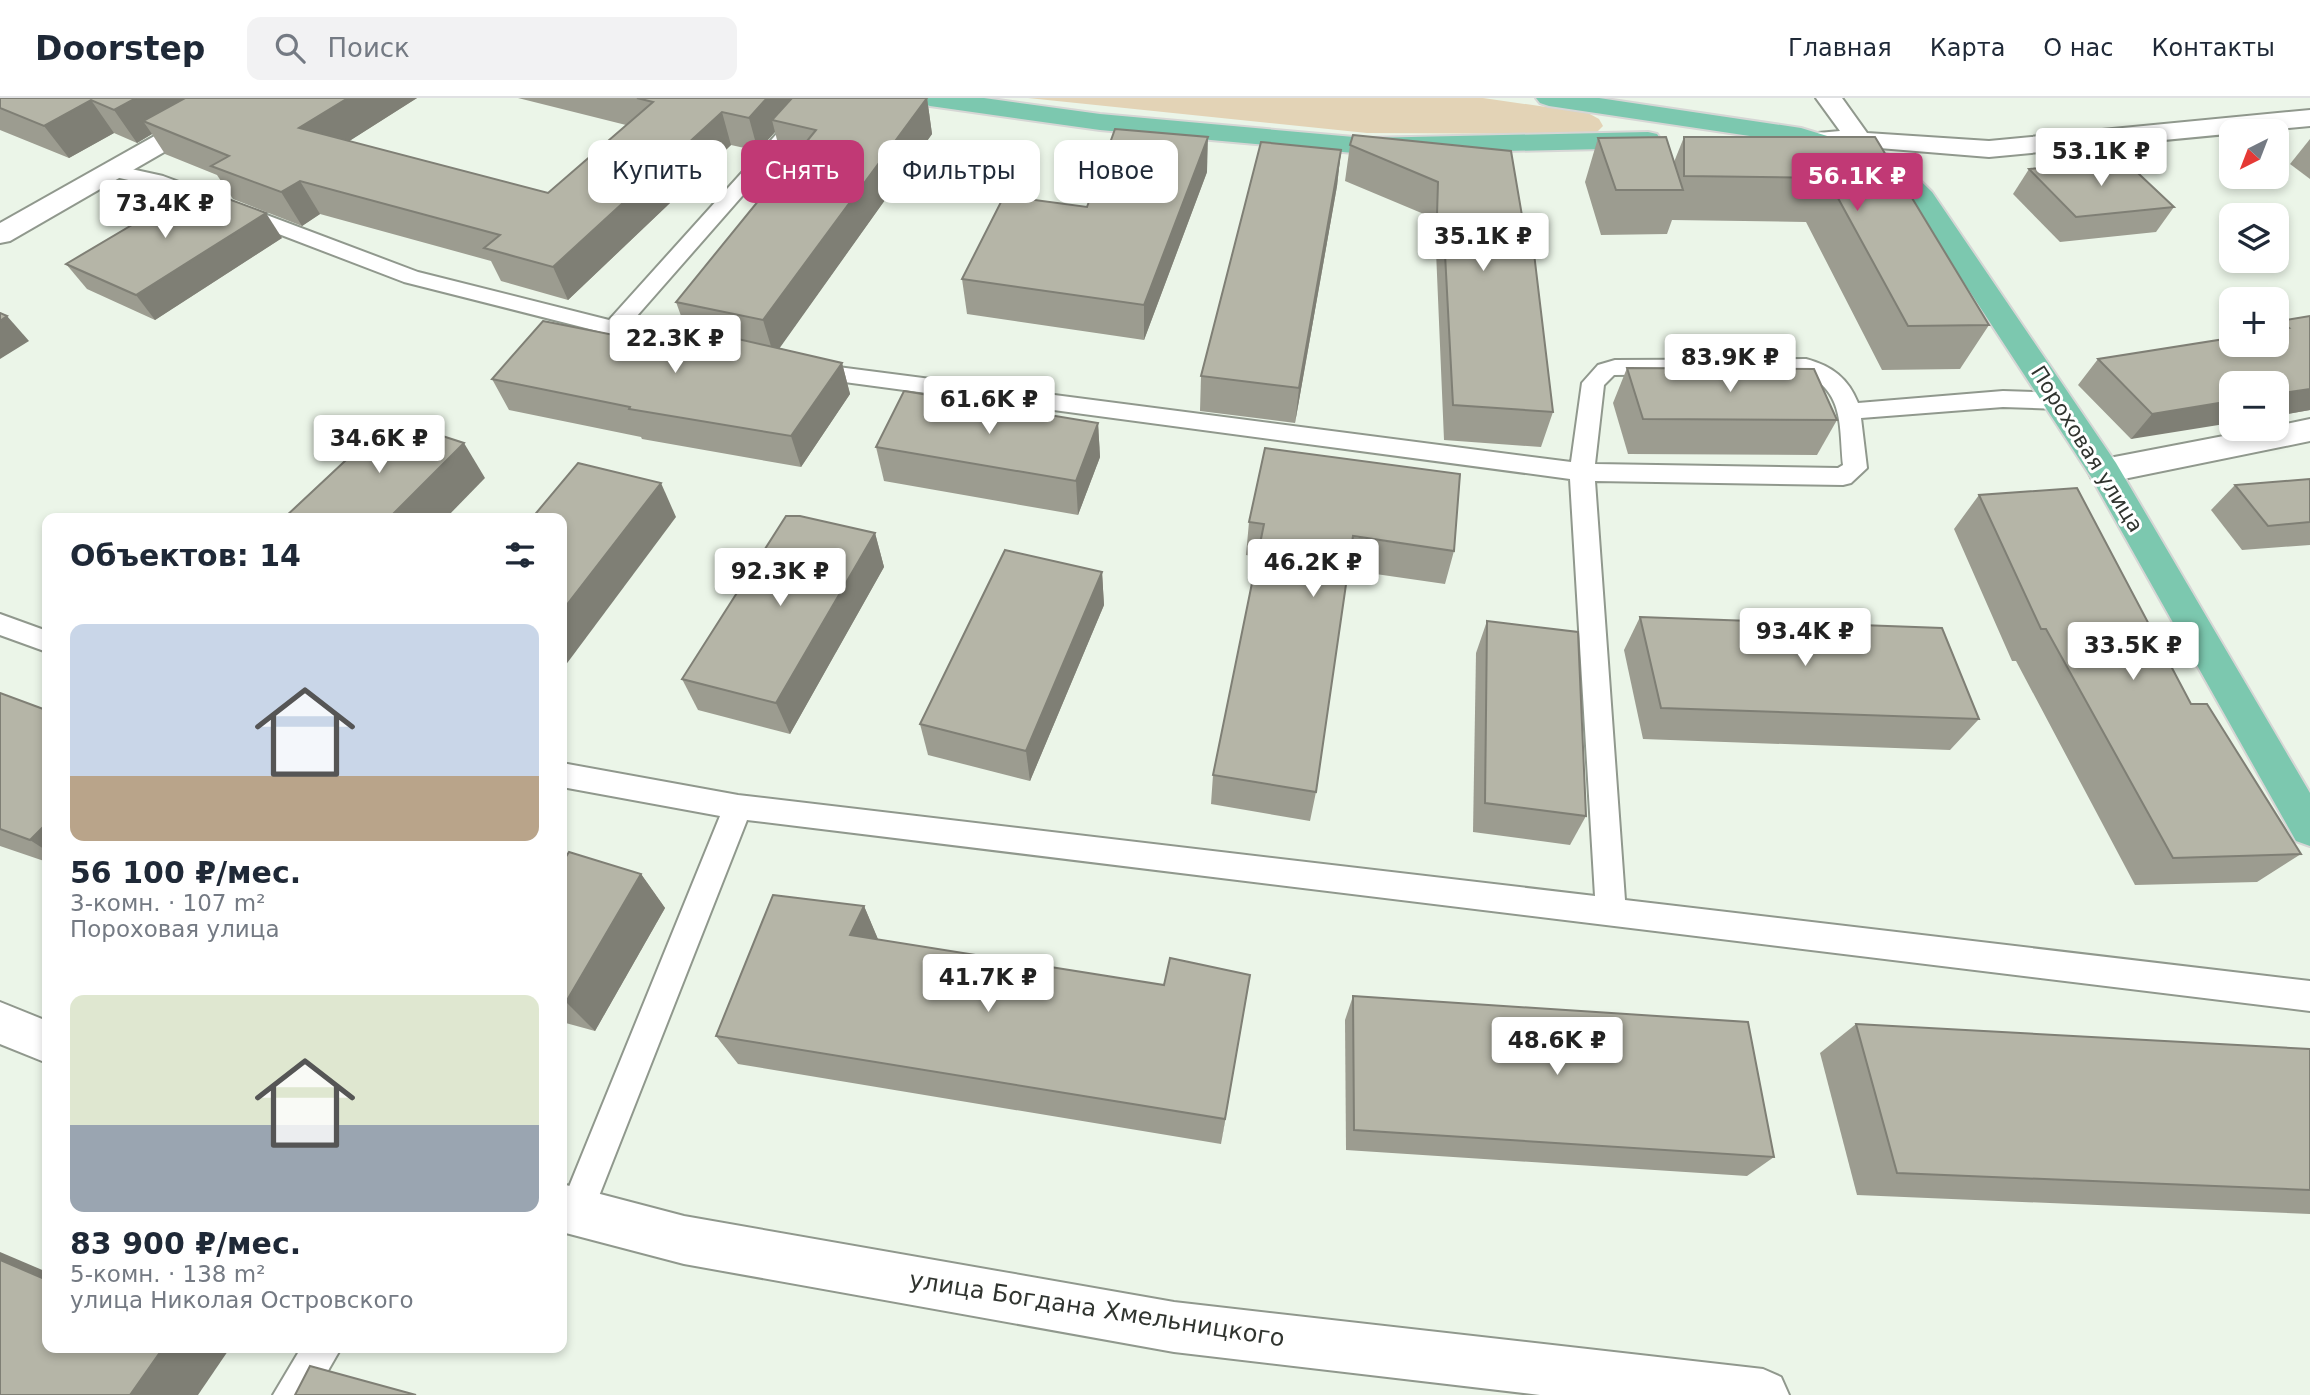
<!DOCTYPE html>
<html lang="ru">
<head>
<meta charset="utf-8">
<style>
  :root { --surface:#fff; --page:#f2f2f3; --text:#1f2937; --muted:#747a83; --line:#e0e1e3; --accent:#c13975 }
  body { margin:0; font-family:"DejaVu Sans",sans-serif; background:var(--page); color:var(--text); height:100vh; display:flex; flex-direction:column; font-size:26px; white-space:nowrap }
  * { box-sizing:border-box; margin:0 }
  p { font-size:23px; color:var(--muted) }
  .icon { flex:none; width:38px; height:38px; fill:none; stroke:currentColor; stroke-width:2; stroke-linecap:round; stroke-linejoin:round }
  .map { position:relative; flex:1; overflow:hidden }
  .drawer { position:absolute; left:42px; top:415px; width:525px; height:840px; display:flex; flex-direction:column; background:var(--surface); border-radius:14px; box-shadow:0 4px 10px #0003 }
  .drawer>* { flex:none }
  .top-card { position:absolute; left:588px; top:42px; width:665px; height:63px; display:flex; gap:14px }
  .needle { width:46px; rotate:222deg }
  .buttons { position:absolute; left:2219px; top:21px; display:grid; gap:14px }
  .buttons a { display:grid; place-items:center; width:70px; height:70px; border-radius:14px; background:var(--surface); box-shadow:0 4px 10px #0003; font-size:35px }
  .price { position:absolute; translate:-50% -60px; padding:0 16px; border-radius:7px; background:#fff; color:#222; font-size:23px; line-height:46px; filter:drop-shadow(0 2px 4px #0008) }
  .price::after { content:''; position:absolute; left:50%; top:42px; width:21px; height:16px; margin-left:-10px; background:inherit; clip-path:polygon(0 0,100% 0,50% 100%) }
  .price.current { background:var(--accent); color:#fff }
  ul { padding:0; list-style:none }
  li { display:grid; align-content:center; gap:14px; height:371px; padding:0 28px }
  li span { display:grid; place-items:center; height:217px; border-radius:14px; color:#555 }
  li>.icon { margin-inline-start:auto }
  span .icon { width:126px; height:126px; fill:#fffc; stroke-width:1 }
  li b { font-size:30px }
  h2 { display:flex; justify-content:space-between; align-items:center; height:84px; padding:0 28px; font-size:30px }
  .pill { padding:0 24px; border-radius:14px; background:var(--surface); box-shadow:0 4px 10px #0003; font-size:24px; line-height:63px }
  .pill.current { background:var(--accent); color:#fff }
  header { display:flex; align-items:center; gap:42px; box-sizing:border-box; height:98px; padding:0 35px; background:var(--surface); border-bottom:2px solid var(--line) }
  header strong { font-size:33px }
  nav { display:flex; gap:38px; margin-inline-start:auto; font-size:24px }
  .search { width:490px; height:63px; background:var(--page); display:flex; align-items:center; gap:18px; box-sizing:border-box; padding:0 24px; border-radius:14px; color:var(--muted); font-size:26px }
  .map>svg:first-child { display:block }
  .green { fill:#e3d3b6 }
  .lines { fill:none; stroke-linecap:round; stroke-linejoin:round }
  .lane-casing { stroke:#90988d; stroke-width:4 }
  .street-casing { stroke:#90988d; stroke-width:4 }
  .secondary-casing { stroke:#90988d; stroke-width:4 }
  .primary-casing { stroke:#d6d6d5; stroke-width:4 }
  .lane { fill:#fff; fill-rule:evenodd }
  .street { fill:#fff; fill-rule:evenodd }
  .secondary { fill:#fff; fill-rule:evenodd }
  .primary { fill:#7cc8af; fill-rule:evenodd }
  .wall { fill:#9c9c90 }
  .shaded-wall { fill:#7f7f75 }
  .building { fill:#b5b5a7; stroke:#7f7f75; stroke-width:2 }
  .labels { text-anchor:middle; stroke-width:6; stroke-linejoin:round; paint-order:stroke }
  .street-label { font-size:21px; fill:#30342f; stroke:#fff }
  .near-street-label { font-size:24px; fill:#30342f; stroke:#fff }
</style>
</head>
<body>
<header>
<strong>Doorstep</strong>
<div class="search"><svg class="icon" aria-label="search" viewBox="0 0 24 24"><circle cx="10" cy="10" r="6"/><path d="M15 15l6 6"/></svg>Поиск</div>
<nav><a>Главная</a><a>Карта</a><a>О нас</a><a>Контакты</a></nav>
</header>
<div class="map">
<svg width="2310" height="1297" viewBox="0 0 2310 1297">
  <rect width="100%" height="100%" fill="#ebf5e8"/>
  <path class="green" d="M1028 0H1483L1588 15 1599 21 1603 28 1597 34 1585 36 1367 35Z"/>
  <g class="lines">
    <g class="lane-casing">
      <g id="lane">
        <path d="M809 0H828L629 227 696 244 699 249 696 254 688 256 404 184 151 87 106 77 103 73 113 67 163 78 418 174 609 222Z"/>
        <path d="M1806 261C1832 268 1848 280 1858 305L2003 293 2059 295 2067 298 2070 303 2067 308 2059 311 2003 309 1861 320 1867 370 1851 385 1843 387 1595 383 1625 802 2310 883V913L747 722 588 1126 576 1132 564 1126 562 1106 720 718 562 689V665L738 697 1595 798 1570 381 807 279 799 277 796 272 799 267 807 265 1571 364 1582 285 1598 267 1615 262ZM1803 275C1845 293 1839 328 1843 367L1838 370 1595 366 1604 287 1614 277Z"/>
        <path d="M0 516 47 533V554L0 537Z"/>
        <path d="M301 1250H341L314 1297H273Z"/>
      </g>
    </g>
    <g class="street-casing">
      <g id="street">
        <path d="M1816 0H1842L1867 35 1989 43 2310 12V28L1989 59 1818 45 1814 40 1818 35 1840 33Z"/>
        <path d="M2310 321V343L2104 385 2092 381 2088 373 2092 365 2104 361 2260 331H2277V328Z"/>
      </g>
    </g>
    <g class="secondary-casing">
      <g id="secondary">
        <path d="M222 0H253L249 5 10 143 0 145V125Z"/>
        <path d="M0 904 47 923V965L0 946Z"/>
        <path d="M562 1086 684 1118 1174 1204 1763 1271 1781 1279 1789 1297H1540L1174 1254 684 1166 562 1134Z"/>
      </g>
    </g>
    <g class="primary-casing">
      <g id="primary">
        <path d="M917 0H984L1100 16 1365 40 1648 34 1657 36 1661 42 1657 48 1648 50 1365 56 1100 32 930 8 921 5Z"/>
        <path d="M1536 0H1599L1801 30 1896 59 1932 94 2116 365 2310 695V748L2296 743 2091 379 1912 105 1878 71 1797 45 1549 8 1540 5Z"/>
      </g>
    </g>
    <use href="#lane" class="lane"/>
    <use href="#street" class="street"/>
    <use href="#secondary" class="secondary"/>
    <use href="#primary" class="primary"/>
  </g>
  <g class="wall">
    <path d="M0 0H417L349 43 548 95 626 27 518 0H767L791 1 927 0 932 36 779 250 842 265 850 296 801 369 642 341 641 339 509 312 492 281 649 244 685 229 676 204 793 60 781 58 775 34 758 53 731 47 568 202 501 183 491 163 320 116 302 128 233 101 217 77 165 56 152 36 137 45 114 35 69 60 0 32Z"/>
    <path d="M1684 39H1875L1989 227 1960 271 1882 272 1806 124 1672 122 1667 136 1601 137 1585 84 1598 40 1674 64Z"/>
    <path d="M2310 41V81L2290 66Z"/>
    <path d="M1350 47 1511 53 1553 314 1541 349 1444 342 1436 153H1430L1431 119 1345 83Z"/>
    <path d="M1341 52 1337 88 1295 325 1200 313 1201 278Z"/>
    <path d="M2029 71 2174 109 2156 134 2060 144 2013 96Z"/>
    <path d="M1207 74 1144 242 967 216 962 181 1087 109Z"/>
    <path d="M282 140 155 222 87 191 66 166Z"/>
    <path d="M2310 218V312L2277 318V285L2131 341 2078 287 2098 261 2277 247V227L2280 223Z"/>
    <path d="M1627 270 1837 322 1817 357 1628 356 1613 305Z"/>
    <path d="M1098 325 1100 359 1078 417 884 383 876 349Z"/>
    <path d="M2310 381V447L2242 452 2211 412 2235 387Z"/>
    <path d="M1979 397 2191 606 2301 756 2257 784 2135 787 2016 563H2012L1954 431Z"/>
    <path d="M1249 424 1454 453 1445 486 1348 472 1316 694 1310 723 1211 706 1213 677 1257 459 1246 457Z"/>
    <path d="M875 435 884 469 790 636 698 612 682 581Z"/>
    <path d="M1102 474 1104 507 1030 683 928 657 920 626Z"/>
    <path d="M1640 519 1979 621 1950 652 1643 641 1624 552Z"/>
    <path d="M1487 523 1586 718 1570 747 1473 734 1476 555Z"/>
    <path d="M0 595 46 612 47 611V764L0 748Z"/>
    <path d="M562 765 641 776 665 810 595 933 562 924Z"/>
    <path d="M864 808 878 842 1164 887 1250 877 1221 1046 738 966 716 938Z"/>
    <path d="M1353 898 1774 1059 1747 1078 1346 1052 1345 922Z"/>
    <path d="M1856 926 2310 951V1116L1857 1097 1820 955Z"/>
  </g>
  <g class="shaded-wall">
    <path d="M136 0H217L143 23 152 36 137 45 114 12Z"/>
    <path d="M348 0H417L318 63 299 30Z"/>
    <path d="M767 0H791L794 13 772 22 775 34 758 53 749 20Z"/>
    <path d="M927 0 932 36 774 258 763 222Z"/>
    <path d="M91 2 114 35 69 60 44 28Z"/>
    <path d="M722 14 731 47 568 202 553 169Z"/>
    <path d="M1208 39 1207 74 1144 242V207Z"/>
    <path d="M1341 52 1337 88 1295 325 1299 290Z"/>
    <path d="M300 83 320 116 302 128 281 94Z"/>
    <path d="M266 115 282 140 155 222 136 197Z"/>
    <path d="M7 218 29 243 0 261V223Z"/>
    <path d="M842 265 850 296 801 369 791 338Z"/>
    <path d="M2310 291V312L2277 318V296Z"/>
    <path d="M2231 303V325L2131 341 2152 316Z"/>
    <path d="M1098 325 1100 359 1078 417 1076 383Z"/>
    <path d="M464 345 485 380 446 420H389Z"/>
    <path d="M661 385 676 419 562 572V513Z"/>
    <path d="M875 435 884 469 790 636 776 605Z"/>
    <path d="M1102 474 1104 507 1030 683 1026 653Z"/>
    <path d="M47 725V753L30 742Z"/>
    <path d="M641 776 665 810 595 933 566 904Z"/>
    <path d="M864 808 878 841 864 869 850 837Z"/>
    <path d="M1250 877 1245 907 1221 1046 1225 1021Z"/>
    <path d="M0 1154 47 1174V1182L0 1162Z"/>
    <path d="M163 1250H230L198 1297H130Z"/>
  </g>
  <g class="building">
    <path d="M0 0H136L114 12 91 2 44 28 0 10Z"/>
    <path d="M185 0H348L299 30 548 95 653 4 637 0H767L749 20 722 14 553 169 484 150 500 137 300 83 281 94 211 68 229 58 143 23Z"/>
    <path d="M792 0H927L763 222 676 204 816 32 772 22Z"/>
    <path d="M1115 31 1208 39 1144 207 962 181 1004 98 1087 109Z"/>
    <path d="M1353 37 1511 53 1527 147H1533L1553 314 1453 307 1443 118 1437 117 1438 84 1350 47Z"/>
    <path d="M1666 39 1683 92H1616L1598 40Z"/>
    <path d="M1684 39H1875L1989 227 1908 228 1827 80 1684 78Z"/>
    <path d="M1261 44 1341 52 1299 290 1201 278Z"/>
    <path d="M2123 61 2174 109 2076 119 2029 71Z"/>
    <path d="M196 89 266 115 136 197 66 166Z"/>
    <path d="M0 215 7 218 0 223Z"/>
    <path d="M2310 218V291L2277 296V285H2231V303L2152 316 2098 261 2231 240V247H2277V232L2289 230 2280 223Z"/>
    <path d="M543 223 649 244 664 224 842 265 791 338 629 311 630 309 492 281Z"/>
    <path d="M1627 270 1814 271 1837 322 1643 321Z"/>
    <path d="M904 293 1098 325 1076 383 876 349Z"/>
    <path d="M390 321 464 345 389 420H284Z"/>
    <path d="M1265 350 1460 376 1454 453 1353 438 1316 694 1213 677 1264 426 1249 424Z"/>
    <path d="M578 365 661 385 562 513V420H532Z"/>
    <path d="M2310 381V424L2268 428 2235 387Z"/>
    <path d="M2077 390 2191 606H2207L2301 756 2173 760 2046 531H2041L1979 397Z"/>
    <path d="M786 418H800L875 435 776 605 682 581Z"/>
    <path d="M1005 452 1102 474 1026 653 920 626Z"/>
    <path d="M1640 519 1942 530 1979 621 1661 610Z"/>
    <path d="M1487 523 1578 534 1586 718 1485 705Z"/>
    <path d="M0 595 46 612 47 611V725L30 742 0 731Z"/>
    <path d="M569 754 641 776 566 904 562 903V765Z"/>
    <path d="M773 797 864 808 850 837 1164 887 1170 860 1250 877 1225 1021 716 938Z"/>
    <path d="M1353 898 1748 924 1774 1059 1354 1032Z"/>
    <path d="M1856 926 2310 951V1092L1897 1075Z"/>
    <path d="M0 1162 47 1182V1250H163L130 1297H0Z"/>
    <path d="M310 1268 416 1297H295Z"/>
  </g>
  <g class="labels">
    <g class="street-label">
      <text transform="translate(2087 351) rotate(58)" y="7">Пороховая улица</text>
    </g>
    <g class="near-street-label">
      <text transform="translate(1097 1211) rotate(9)" y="8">улица Богдана Хмельницкого</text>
    </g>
  </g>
</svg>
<div class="buttons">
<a><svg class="needle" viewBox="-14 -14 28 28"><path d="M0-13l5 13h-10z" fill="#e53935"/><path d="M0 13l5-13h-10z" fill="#747a83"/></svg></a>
<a><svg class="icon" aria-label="layers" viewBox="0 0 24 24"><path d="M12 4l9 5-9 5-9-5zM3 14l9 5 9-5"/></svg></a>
<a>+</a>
<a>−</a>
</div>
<b class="price" style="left:2101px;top:90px">53.1K ₽</b>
<b class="price current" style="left:1857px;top:115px">56.1K ₽</b>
<b class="price" style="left:165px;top:142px">73.4K ₽</b>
<b class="price" style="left:1483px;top:175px">35.1K ₽</b>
<b class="price" style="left:675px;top:277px">22.3K ₽</b>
<b class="price" style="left:1730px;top:296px">83.9K ₽</b>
<b class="price" style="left:989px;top:338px">61.6K ₽</b>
<b class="price" style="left:379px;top:377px">34.6K ₽</b>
<b class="price" style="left:1313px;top:501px">46.2K ₽</b>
<b class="price" style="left:780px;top:510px">92.3K ₽</b>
<b class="price" style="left:1805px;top:570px">93.4K ₽</b>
<b class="price" style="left:2133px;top:584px">33.5K ₽</b>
<b class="price" style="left:988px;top:916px">41.7K ₽</b>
<b class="price" style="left:1557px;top:979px">48.6K ₽</b>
<div class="top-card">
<a class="pill">Купить</a>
<a class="pill current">Снять</a>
<a class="pill">Фильтры</a>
<a class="pill">Новое</a>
</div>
<section class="drawer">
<h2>Объектов: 14<svg class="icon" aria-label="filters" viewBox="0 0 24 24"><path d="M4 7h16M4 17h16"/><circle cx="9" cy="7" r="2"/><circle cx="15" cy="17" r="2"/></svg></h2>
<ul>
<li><span style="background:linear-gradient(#c9d6e8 70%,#b9a48a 0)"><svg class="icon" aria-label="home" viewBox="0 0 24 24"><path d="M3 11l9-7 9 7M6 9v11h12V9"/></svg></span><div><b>56 100 ₽/мес.</b><p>3-комн. · 107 m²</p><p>Пороховая улица</p></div></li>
<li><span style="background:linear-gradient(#dfe7d0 60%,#9aa5b1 0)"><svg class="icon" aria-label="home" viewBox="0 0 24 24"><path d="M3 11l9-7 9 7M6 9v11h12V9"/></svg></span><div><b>83 900 ₽/мес.</b><p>5-комн. · 138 m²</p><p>улица Николая Островского</p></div></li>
</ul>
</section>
</div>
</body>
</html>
